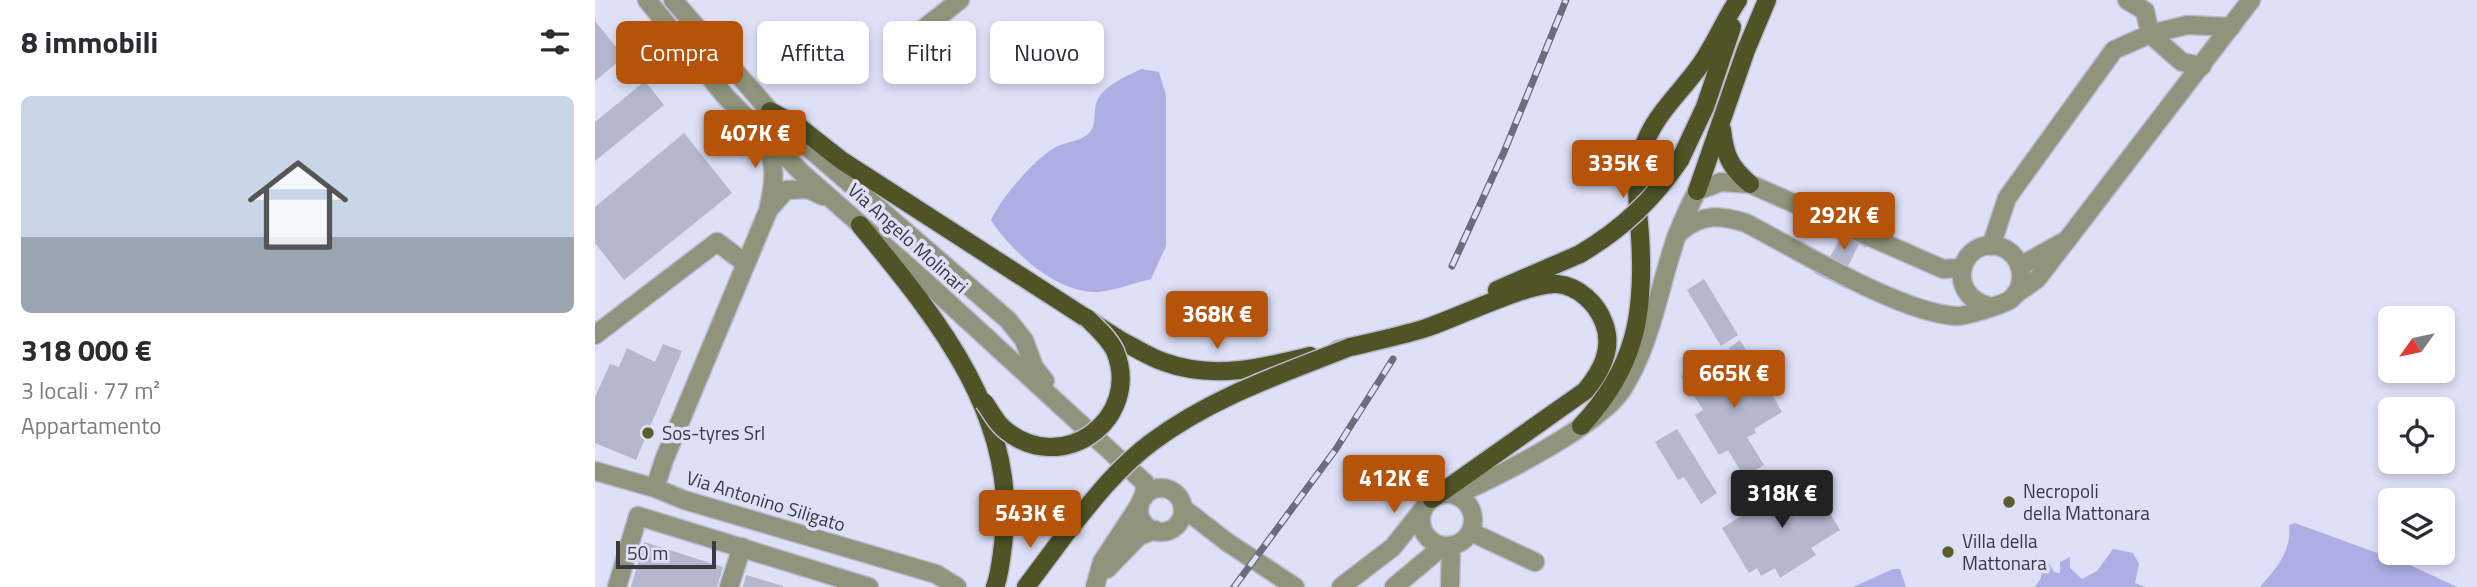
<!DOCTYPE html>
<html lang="it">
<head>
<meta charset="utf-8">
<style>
  :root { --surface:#fff; --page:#f2f2f3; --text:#2b2b33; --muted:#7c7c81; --accent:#b45309 }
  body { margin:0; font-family:"Titillium Web",sans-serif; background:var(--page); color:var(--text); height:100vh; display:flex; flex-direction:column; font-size:26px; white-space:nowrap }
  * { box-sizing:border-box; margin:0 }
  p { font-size:23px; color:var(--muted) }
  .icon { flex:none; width:38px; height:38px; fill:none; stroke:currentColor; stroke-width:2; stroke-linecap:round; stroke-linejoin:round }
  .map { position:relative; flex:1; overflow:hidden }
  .side { display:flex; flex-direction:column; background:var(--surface); width:595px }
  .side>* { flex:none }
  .top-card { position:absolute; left:21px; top:21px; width:665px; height:63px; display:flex; gap:14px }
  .needle { width:46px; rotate:237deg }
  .tools { position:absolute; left:1783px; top:306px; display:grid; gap:14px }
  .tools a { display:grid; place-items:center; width:77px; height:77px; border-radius:10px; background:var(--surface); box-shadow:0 4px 10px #0003; font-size:35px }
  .scale { position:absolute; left:21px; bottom:18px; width:100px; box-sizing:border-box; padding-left:7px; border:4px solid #393943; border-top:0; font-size:19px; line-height:24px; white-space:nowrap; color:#393943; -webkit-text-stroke:5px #dee0f8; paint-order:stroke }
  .price { position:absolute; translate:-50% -60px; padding:0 16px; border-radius:7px; background:var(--accent); color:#fff; font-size:23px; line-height:46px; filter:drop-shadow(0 2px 4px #0008) }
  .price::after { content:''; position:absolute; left:50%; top:42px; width:21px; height:16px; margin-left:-10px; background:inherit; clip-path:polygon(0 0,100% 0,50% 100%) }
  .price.current { background:#222; color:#fff }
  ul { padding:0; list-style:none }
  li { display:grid; align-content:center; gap:14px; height:371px; padding:0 21px }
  li span { display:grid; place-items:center; height:217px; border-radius:10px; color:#555 }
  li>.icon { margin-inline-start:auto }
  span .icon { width:126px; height:126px; fill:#fffc; stroke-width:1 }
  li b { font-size:30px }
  h2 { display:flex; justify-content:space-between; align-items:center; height:84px; padding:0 21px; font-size:30px }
  .pill { padding:0 24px; border-radius:10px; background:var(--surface); box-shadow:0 4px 10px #0003; font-size:24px; line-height:63px }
  .pill.current { background:var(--accent); color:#fff }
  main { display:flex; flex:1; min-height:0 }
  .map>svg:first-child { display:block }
  .water { fill:#acaee4 }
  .building { fill:#b5b7ce }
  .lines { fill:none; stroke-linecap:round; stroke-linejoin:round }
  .minor-casing { stroke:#babbd0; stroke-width:21 }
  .major-casing { stroke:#babbd0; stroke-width:21 }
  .minor { stroke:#91947c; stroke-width:18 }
  .major { stroke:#4f5326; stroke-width:18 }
  .rail-casing { stroke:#6c6d7b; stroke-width:7 }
  .rail { stroke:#dee0f8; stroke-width:4.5; stroke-dasharray:13; stroke-linecap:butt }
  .major-bridge-casing { stroke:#babbd0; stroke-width:21; stroke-linecap:butt }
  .major-bridge { stroke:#4f5326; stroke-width:18 }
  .poi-dot { fill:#5b5f2d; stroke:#dee0f8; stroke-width:2.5 }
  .labels { text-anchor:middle; stroke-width:7; stroke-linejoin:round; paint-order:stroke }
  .street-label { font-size:19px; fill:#393943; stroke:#dee0f8 }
  .poi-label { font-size:19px; fill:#393943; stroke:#dee0f8; text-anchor:start }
</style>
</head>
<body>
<main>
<section class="side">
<h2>8 immobili<svg class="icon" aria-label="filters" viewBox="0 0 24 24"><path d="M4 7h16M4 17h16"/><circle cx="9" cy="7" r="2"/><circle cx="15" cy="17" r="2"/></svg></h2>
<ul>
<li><span style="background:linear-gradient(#c9d6e8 65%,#9aa5b1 0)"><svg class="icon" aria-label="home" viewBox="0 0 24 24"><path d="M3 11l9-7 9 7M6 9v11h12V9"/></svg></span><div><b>318 000 €</b><p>3 locali · 77 m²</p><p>Appartamento</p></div></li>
</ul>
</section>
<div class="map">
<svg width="1882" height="587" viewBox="0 0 1882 587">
  <rect width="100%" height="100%" fill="#dee0f8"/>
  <g class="water">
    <path d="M546 69 564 72 571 95V246L556 279C539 283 519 291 502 292 461 293 416 251 396 220 405 199 441 157 461 147 473 141 486 142 495 132 502 123 498 110 502 101 510 84 531 77 546 69Z"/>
    <path d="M1700 523 1815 565 1862 587H1665C1681 569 1697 551 1694 525Z"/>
    <path d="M1518 549 1538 553 1544 564 1540 583 1550 587H1440L1446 578 1447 560 1451 558 1459 572 1465 573V562L1475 557V568L1487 579 1502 571Z"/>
    <path d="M1298 569H1305L1311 587H1258Z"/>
  </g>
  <g class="building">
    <path d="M0 21 29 57 0 81Z"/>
    <path d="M50 81 69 105 0 161V122Z"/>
    <path d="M89 133 137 193 29 280 0 243V207Z"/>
    <path d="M1248 214 1280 230 1271 248 1264 244 1253 266 1261 270 1251 289 1219 273 1229 254 1235 257 1247 236 1239 232Z"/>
    <path d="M1109 279 1143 335 1126 346 1092 290Z"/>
    <path d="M1145 340 1187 412 1159 429 1161 433 1152 437 1169 465 1149 477 1133 450 1124 455 1100 415 1108 410 1086 376 1090 374 1096 384 1102 379 1093 365 1104 357 1129 396 1154 381 1134 348Z"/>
    <path d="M68 344 87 351 41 460 0 443V397L15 364 24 367 32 348 60 362Z"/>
    <path d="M1082 429 1122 493 1106 504 1089 477 1083 480 1060 442Z"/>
    <path d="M1213 475 1245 530 1216 548 1221 555 1185 578 1180 568 1166 576 1162 568 1154 573 1127 528Z"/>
    <path d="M49 542 128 567 122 587H36Z"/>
    <path d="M151 575 188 586V587H148Z"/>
  </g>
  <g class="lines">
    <g class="minor-casing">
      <g id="minor">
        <path d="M52 0 131 97 208 174 332 283 550 483 549 497"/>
        <path d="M78 0 175 111 208 143 413 320 429 340 439 367 450 381"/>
        <path d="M328 29 365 0"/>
        <path d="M1607 66 1587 62 1555 34 1592 25 1636 27"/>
        <path d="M168 139C183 164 179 184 173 211L69 460 60 488 89 500 341 574 362 587"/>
        <path d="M175 208 191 190 213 189 228 196"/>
        <path d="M1085 232C1107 213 1125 215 1151 223 1203 250 1305 313 1361 316 1369 317 1410 304 1416 299 1433 284 1428 255 1406 247 1367 235 1348 293 1393 306"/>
        <path d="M1472 240 1656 0"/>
        <path d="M1396 246 1412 198 1519 50 1555 34 1550 11 1532 0"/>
        <path d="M1421 294 1442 279 1472 240 1425 266"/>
        <path d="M0 335 122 242 150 263"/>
        <path d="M0 471 60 488"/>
        <circle cx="566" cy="510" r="22"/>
        <circle cx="852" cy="520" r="26"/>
        <path d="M861 495C903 476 1002 427 1027 390 1057 343 1064 286 1082 235 1088 220 1095 205 1102 191L1126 182 1155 184 1348 269 1367 268"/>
        <path d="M588 508 632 542 700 587"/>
        <path d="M876 532 940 562"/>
        <path d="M512 569 544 536 560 530"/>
        <path d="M22 587 43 516 274 587"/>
        <path d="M134 587 147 547"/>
        <path d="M500 587 507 562 545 504"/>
        <path d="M746 587 798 547 829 508"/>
        <path d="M799 587 848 546"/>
        <path d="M855 587 856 546"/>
      </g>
    </g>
    <g class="major-casing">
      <g id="major">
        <path d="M175 111 203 126 246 160 525 340C539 347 554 357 569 362 618 380 667 368 715 356"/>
        <path d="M1127 130C1130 156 1135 167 1155 184"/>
        <path d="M1085 160 1110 107 1137 27"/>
        <path d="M1102 191 1151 50 1172 0"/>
        <path d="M265 225C340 316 426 418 408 545 406 559 405 574 400 587"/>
        <path d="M902 290 985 254"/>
        <path d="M743 350C772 343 802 337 831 328 861 318 935 282 962 284 984 286 1002 304 1009 323 1019 349 1006 372 990 391L837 499"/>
        <path d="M986 426C1041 367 1050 314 1045 236 1043 208 1039 179 1047 151 1058 115 1085 94 1106 64 1120 44 1129 21 1143 0"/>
        <path d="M431 587 469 536"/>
      </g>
    </g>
    <use href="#minor" class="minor"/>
    <use href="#major" class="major"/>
    <g class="rail-casing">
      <g id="rail">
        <path d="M857 266 909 152 971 0"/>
        <path d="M639 587 741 449 798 359"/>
      </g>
    </g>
    <use href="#rail" class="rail"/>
    <g class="major-bridge-casing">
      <g id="major-bridge">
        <path d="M985 254C1027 229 1058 200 1085 160"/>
        <path d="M389 402C395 410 400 421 408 428 466 479 548 419 520 351 514 338 502 328 492 318"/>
        <path d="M469 536C496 502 522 468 557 442 617 397 687 374 755 347"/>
      </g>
    </g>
    <use href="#major-bridge" class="major-bridge"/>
  </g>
  <g class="poi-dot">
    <circle cx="53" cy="433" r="7"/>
    <circle cx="1414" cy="502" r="7"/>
    <circle cx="1353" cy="552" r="7"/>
  </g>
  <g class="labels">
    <g class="street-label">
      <text transform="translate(313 238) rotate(42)" y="7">Via Angelo Molinari</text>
      <text transform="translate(171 501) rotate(17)" y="7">Via Antonino Siligato</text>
    </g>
    <g class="poi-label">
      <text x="67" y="440">Sos-tyres Srl</text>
      <text x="1428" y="498">Necropoli<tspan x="1428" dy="22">della Mattonara</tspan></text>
      <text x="1367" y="548">Villa della<tspan x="1367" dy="22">Mattonara</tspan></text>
    </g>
  </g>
</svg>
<div class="tools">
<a><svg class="needle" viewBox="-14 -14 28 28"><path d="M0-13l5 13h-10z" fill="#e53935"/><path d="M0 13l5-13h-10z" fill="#7c7c81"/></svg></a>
<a><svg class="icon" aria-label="locate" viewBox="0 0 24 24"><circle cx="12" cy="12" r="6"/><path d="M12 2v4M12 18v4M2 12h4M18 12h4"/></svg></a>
<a><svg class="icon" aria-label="layers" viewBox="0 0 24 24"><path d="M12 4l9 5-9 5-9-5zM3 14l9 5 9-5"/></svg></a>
</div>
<div class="scale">50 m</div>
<b class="price" style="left:160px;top:170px">407K €</b>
<b class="price" style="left:1028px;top:200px">335K €</b>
<b class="price" style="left:1249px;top:252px">292K €</b>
<b class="price" style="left:622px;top:351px">368K €</b>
<b class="price" style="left:1139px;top:410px">665K €</b>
<b class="price" style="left:799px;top:515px">412K €</b>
<b class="price current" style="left:1187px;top:530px">318K €</b>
<b class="price" style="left:435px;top:550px">543K €</b>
<div class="top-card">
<a class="pill current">Compra</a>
<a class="pill">Affitta</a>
<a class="pill">Filtri</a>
<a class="pill">Nuovo</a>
</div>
</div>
</main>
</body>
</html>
